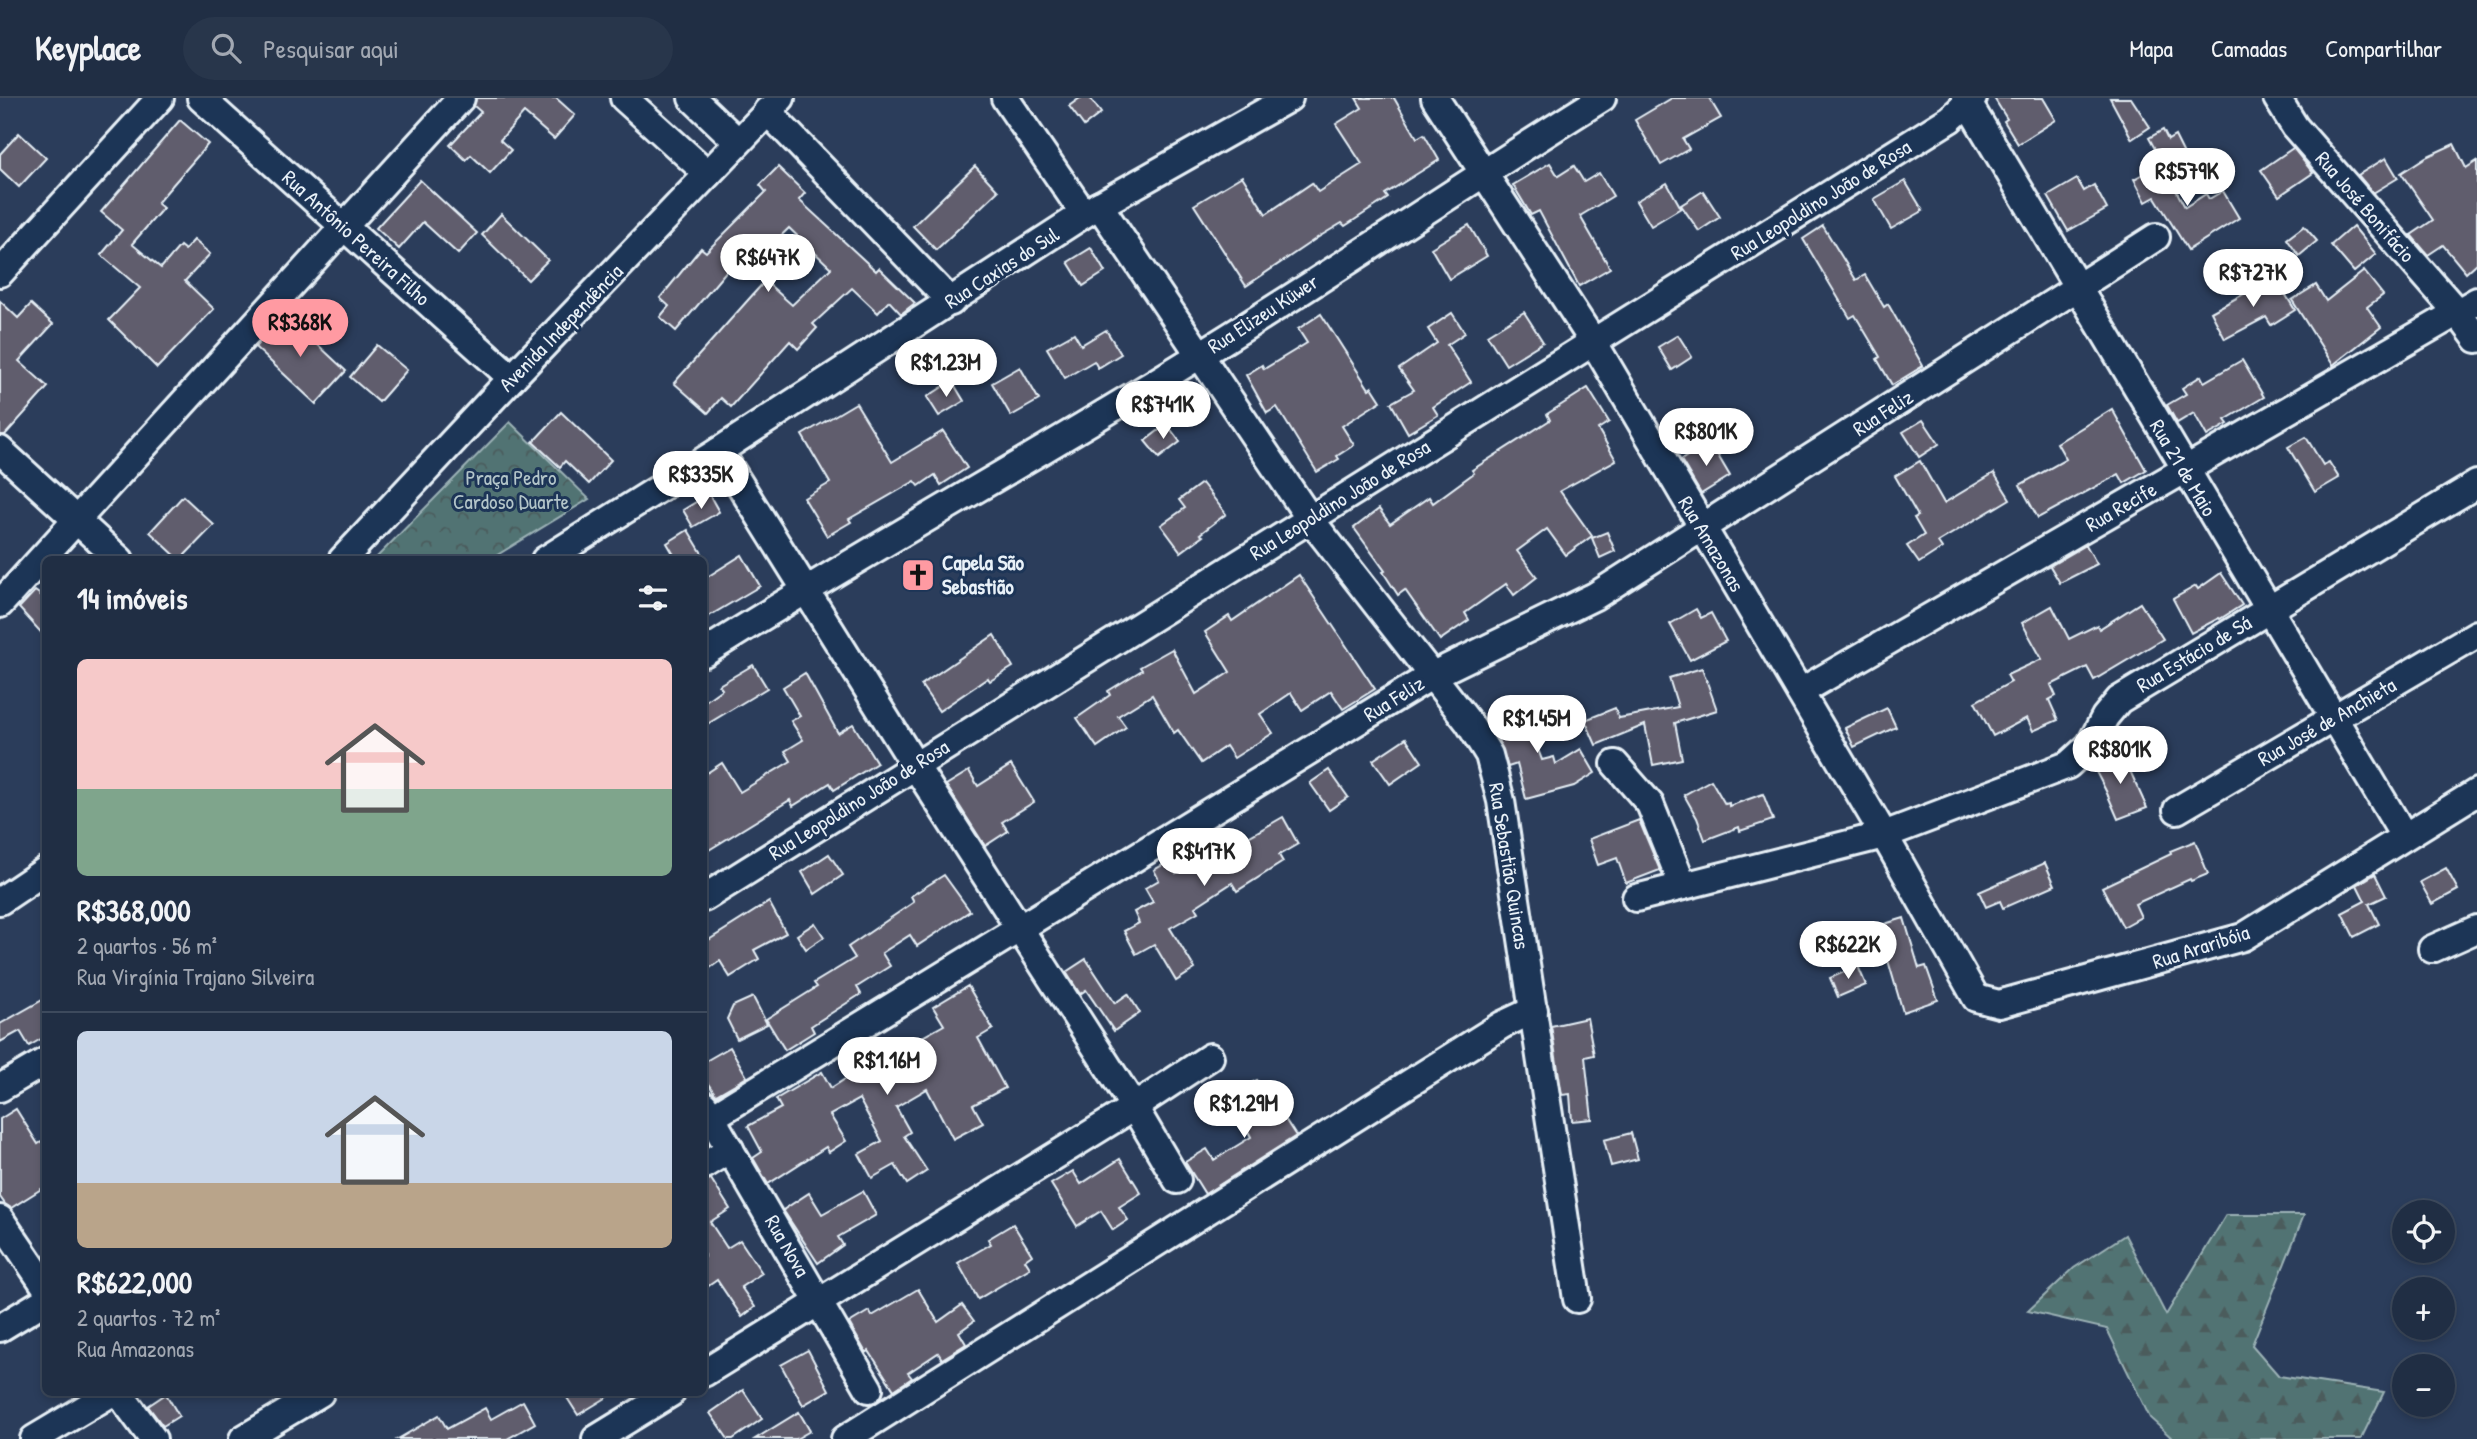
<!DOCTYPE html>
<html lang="pt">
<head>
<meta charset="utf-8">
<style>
  :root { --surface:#202e44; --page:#28364b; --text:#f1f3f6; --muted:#a2a8b2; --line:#3d4a5d; --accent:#ff9aa2 }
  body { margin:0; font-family:"Patrick Hand",sans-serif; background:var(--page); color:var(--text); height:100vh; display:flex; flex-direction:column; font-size:26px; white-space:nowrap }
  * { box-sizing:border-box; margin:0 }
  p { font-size:23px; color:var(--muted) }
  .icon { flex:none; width:38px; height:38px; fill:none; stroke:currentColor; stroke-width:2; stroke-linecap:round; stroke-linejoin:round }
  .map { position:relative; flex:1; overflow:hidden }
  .sheet { position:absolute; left:42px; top:458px; width:665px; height:840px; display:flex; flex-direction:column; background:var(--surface); border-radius:10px; box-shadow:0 4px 10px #0003,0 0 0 2px var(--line) }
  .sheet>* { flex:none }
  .fabs { position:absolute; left:2392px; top:1102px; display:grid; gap:14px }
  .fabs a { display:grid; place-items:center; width:63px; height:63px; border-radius:50%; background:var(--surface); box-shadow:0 4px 10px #0003,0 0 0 2px var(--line); font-size:35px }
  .price { position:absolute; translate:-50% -60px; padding:0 16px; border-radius:24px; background:#fff; color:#222; font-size:23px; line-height:46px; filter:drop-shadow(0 2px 4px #0008) }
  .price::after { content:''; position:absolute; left:50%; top:42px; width:21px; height:16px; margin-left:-10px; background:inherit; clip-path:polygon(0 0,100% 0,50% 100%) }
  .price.on { background:var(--accent); color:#111 }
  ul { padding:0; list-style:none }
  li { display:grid; align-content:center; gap:14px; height:371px; padding:0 35px }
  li+li { border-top:2px solid var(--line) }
  li span { display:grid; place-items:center; height:217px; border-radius:10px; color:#555 }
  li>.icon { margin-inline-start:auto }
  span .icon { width:126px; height:126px; fill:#fffc; stroke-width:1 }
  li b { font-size:30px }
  h2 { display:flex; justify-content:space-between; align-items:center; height:84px; padding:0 35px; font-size:30px }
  header { display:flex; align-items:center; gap:42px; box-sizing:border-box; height:98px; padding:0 35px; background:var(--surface); border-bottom:2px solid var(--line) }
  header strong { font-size:33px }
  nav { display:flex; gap:38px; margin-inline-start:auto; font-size:24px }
  .search { width:490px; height:63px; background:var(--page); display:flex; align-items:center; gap:18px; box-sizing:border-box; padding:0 24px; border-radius:38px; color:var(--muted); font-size:26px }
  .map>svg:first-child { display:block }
  .forest { fill:url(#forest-firs); stroke:#9cb2b6; stroke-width:2 }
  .park { fill:url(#park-crowns); stroke:#9cb2b6; stroke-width:2 }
  .building { fill:#615d6d; stroke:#e8f1f8; stroke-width:2 }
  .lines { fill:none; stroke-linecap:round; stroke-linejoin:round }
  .minor-casing { stroke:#e8f1f8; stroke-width:32 }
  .minor { stroke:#1d3557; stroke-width:26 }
  .labels { text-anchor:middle; stroke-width:6; stroke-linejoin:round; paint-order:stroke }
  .street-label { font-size:21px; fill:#e8f1f8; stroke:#1d3557 }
  .park-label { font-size:21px; fill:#b3c5c9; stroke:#1d3557 }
  .poi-label { font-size:21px; font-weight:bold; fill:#e8f1f8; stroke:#1d3557; text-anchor:start }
</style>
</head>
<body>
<header>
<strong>Keyplace</strong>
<div class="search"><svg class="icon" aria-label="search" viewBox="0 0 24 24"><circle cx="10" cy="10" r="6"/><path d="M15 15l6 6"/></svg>Pesquisar aqui</div>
<nav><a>Mapa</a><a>Camadas</a><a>Compartilhar</a></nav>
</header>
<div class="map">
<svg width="2477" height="1341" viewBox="0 0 2477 1341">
  <defs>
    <pattern id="forest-firs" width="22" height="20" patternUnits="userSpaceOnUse" patternTransform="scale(1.75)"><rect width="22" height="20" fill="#517373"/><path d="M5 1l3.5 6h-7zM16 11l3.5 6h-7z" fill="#4b5b5c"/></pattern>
    <pattern id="park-crowns" width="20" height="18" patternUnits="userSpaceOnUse" patternTransform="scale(1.75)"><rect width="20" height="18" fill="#517373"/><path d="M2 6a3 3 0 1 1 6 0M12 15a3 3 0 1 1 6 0" fill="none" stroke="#4b5b5c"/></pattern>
  </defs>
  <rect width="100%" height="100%" fill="#2b3d5b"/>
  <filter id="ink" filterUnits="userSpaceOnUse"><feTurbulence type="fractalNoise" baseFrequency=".0143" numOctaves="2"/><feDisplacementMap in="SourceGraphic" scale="14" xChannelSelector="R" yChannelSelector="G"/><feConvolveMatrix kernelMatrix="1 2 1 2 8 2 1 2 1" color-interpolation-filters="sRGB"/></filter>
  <g filter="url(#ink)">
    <path class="forest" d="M2226 1117H2304L2252 1247 2279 1278 2384 1294 2361 1341H2173L2150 1320 2107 1231 2028 1213 2074 1170 2125 1137 2166 1217Z"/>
    <path class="park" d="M510 324 589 401 489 462H374Z"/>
    <g class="building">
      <path d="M476 0H556L575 17 554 41 524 15 500 42 511 52 490 75 471 57 466 62 450 47 481 14 474 8Z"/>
      <path d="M1080 0H1090L1101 15 1084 28 1069 8Z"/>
      <path d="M1356 0H1394L1417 40 1424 36 1439 62 1385 96 1388 100 1345 128 1342 125 1317 140 1246 188 1194 107 1242 78 1266 116 1312 85 1318 94 1362 66 1336 26 1362 10Z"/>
      <path d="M1672 0H1709L1721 20 1683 41 1689 51 1661 67 1635 22Z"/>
      <path d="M1994 0H2043L2056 22 2018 46 2004 23 2007 21Z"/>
      <path d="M2110 0H2131L2150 29 2132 41Z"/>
      <path d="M180 22 208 46 157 105 163 110 132 146 161 170 180 148 185 152 194 142 210 156 185 183 214 211 157 270 109 222 140 190 101 157 122 132 101 114Z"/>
      <path d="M2163 32 2168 42 2175 38 2186 60 2166 71 2149 40Z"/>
      <path d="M19 35 46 60 19 89 0 71V56Z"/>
      <path d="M2454 46 2466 70 2477 63V165L2466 175 2443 147 2428 157 2411 137 2433 122 2401 75 2426 59Z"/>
      <path d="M2293 50 2313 75 2279 98 2261 72Z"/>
      <path d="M2386 60 2398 80 2373 95 2358 77Z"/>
      <path d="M1550 65 1558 78 1574 68 1584 84 1599 75 1613 98 1580 118 1610 170 1579 188 1539 113 1531 117 1513 87Z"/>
      <path d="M2162 66 2185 109 2206 96 2209 101 2223 93 2239 120 2188 152 2155 99 2146 104 2134 81Z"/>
      <path d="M975 68 998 93 936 152 913 128Z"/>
      <path d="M778 69 805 95 799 102 876 173 879 170 915 205 901 216 889 203 878 215 852 190 813 226 817 230 798 251 790 243 731 309 721 300 708 315 674 285 765 183 792 207 831 170 789 130 755 163 744 152 676 233 660 219 669 208 660 200 701 150 706 154 766 94 760 87Z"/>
      <path d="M2077 81 2084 93 2094 87 2107 111 2068 133 2048 98Z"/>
      <path d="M420 82 477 135 458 156 423 124 399 151 376 130Z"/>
      <path d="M1905 83 1923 113 1891 131 1874 101Z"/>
      <path d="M1667 85 1681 110 1651 128 1636 103Z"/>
      <path d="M1703 93 1720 119 1699 133 1681 107Z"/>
      <path d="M501 116 548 162 528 182 482 137Z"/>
      <path d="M1469 127 1487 158 1449 181 1431 150Z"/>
      <path d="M1823 128 1856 182 1865 177 1884 209 1888 206 1923 268 1892 287 1877 261 1880 259 1855 217 1850 220 1803 141Z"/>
      <path d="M2304 128 2317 143 2299 158 2287 141Z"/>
      <path d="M2353 128 2376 156 2354 174 2331 147Z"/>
      <path d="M1091 150 1105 174 1083 188 1068 164Z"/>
      <path d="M2364 173 2383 197 2367 209 2381 229 2333 267 2292 202 2316 187 2326 203Z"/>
      <path d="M2276 181 2295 212 2271 227 2266 219 2225 241 2211 214 2249 193 2251 197Z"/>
      <path d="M0 203 18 220 31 206 53 226 19 263 48 289 5 337H0Z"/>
      <path d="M1524 214 1543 244 1506 267 1487 237Z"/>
      <path d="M1452 215 1465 235 1447 247 1471 284 1433 309 1438 317 1408 335 1391 305 1414 292 1399 271 1437 245 1428 231Z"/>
      <path d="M285 216 346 273 316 306 255 249Z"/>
      <path d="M1321 216 1369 291 1372 289 1381 303 1342 328 1354 347 1337 358 1339 361 1317 374 1277 309 1267 315 1246 277 1262 267 1264 271 1307 245 1298 231Z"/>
      <path d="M1106 232 1121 256 1098 270 1094 263 1065 280 1047 250 1074 235 1081 247Z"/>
      <path d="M1678 237 1692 259 1672 272 1658 249Z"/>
      <path d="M377 247 407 272 379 304 350 279Z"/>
      <path d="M2242 262 2264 299 2225 322 2228 326 2207 338 2194 315 2177 325 2167 307 2186 296 2182 290 2201 278 2204 284Z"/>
      <path d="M1020 269 1039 302 1011 318 992 285Z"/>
      <path d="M952 283 964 303 939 318 927 299Z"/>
      <path d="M1588 290 1609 324 1598 331 1616 362 1560 393 1592 438 1566 457 1547 431 1517 453 1537 479 1514 497 1506 486 1465 515 1469 522 1440 542 1405 492 1398 497 1383 474 1385 473 1354 430 1379 411 1390 426 1429 399 1433 405 1474 375 1472 372 1550 322 1547 316Z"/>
      <path d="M856 305 892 364 943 333 967 370 941 387 935 377 919 388 915 383 849 421 851 424 827 438 804 400 830 385 802 337Z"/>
      <path d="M2112 311 2146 372 2124 385 2119 376 2038 420 2020 387 2066 361 2057 345Z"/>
      <path d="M561 314 611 362 589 386 565 363 560 369 533 344Z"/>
      <path d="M1923 322 1939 346 1919 359 1903 334Z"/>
      <path d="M1167 326 1180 344 1159 360 1145 343Z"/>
      <path d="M2306 339 2323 367 2329 364 2339 380 2315 394 2288 349Z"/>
      <path d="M1710 344 1730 378 1701 396 1681 362Z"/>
      <path d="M1920 363 1944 405 1994 375 2010 401 1938 444 1942 450 1919 465 1907 448 1924 437 1914 420 1918 418 1895 378Z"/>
      <path d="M1202 385 1226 416 1200 436 1203 438 1181 454 1161 427 1185 410 1179 402Z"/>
      <path d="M709 396 719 414 693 429 683 412Z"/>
      <path d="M183 398 214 427 180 462 150 434Z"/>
      <path d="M688 432 706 462H677L667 445Z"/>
      <path d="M1607 434 1615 453 1600 460 1592 440Z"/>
      <path d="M2086 447 2097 466 2060 485 2050 468Z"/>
      <path d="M742 457 760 488 704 521V481Z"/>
      <path d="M2221 475 2242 507 2220 521 2219 520 2191 535 2173 501 2196 488 2198 491Z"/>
      <path d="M1299 477 1375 591 1343 611 1331 593 1302 612 1291 595 1260 616 1273 635 1234 660 1226 648 1201 665 1178 632 1174 635 1152 597 1118 618 1126 629 1097 649 1077 620 1110 597 1108 593 1142 572 1140 569 1172 551 1196 596 1230 574 1205 534 1229 518 1232 523Z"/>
      <path d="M35 493 46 501V540L19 510Z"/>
      <path d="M2140 505 2163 541 2094 582 2087 569 2051 587 2056 598 2049 602 2058 622 2033 633 2027 620 1993 638 1975 604 2011 584 2007 577 2042 561 2022 525 2052 508 2069 541 2097 527 2099 531Z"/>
      <path d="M1696 511 1701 520 1711 515 1726 543 1690 562 1670 526Z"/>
      <path d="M994 537 1013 569 990 583 988 580 939 613 921 587Z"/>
      <path d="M753 567 767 590 704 628V604L722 591 719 587Z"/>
      <path d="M1702 570 1717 612 1675 625 1682 661 1653 667 1645 627 1596 647 1585 622 1615 610 1619 620 1678 609 1669 580Z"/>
      <path d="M805 575 838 635 853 626 877 665 834 692 830 685 793 708 790 702 704 755V677L722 665 740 694 791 663 785 653 803 642 791 623 800 618 783 589Z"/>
      <path d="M1523 597 1534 615 1526 619 1542 662 1554 659 1556 666 1581 651 1595 675 1574 688 1526 701 1517 666 1508 669 1496 636 1507 632 1496 612Z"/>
      <path d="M1887 610 1896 629 1854 649 1845 630Z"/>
      <path d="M1406 640 1422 664 1390 686 1373 662Z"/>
      <path d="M2121 653 2147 710 2118 721 2106 693 2093 668Z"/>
      <path d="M1011 667 1034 704 1002 724 1008 733 985 748 946 687 969 673 978 688Z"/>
      <path d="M1329 672 1348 699 1329 712 1310 685Z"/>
      <path d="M1711 682 1725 706 1729 705V708L1763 696 1773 722 1740 733 1739 729 1705 742 1697 720 1684 697Z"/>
      <path d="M1283 719 1298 746 1279 757 1283 764 1237 793 1232 785 1195 809 1198 814 1170 830 1195 871 1176 883 1154 846 1136 856 1124 833 1139 825 1134 814 1153 804 1145 790 1159 782 1154 772 1170 763 1176 775 1212 751 1206 742 1225 730 1236 746Z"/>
      <path d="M1639 722 1660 772 1626 785 1617 760 1598 767 1589 741Z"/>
      <path d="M2195 743 2208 776 2191 783 2190 781 2135 806 2141 819 2123 829 2102 789 2171 756 2170 753Z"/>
      <path d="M829 756 843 777 815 796 802 774Z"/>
      <path d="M2045 765 2055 787 2003 810 2000 803 1986 809 1979 794Z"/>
      <path d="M2446 770 2458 792 2432 806 2420 784Z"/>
      <path d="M2375 776 2386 798 2369 806 2379 826 2354 839 2342 815 2365 803 2357 787Z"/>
      <path d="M944 777 970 813 917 848 910 837 882 855 890 868 857 889 861 896 811 928 814 934 785 952 766 921 817 889 814 885 855 860 848 849 914 804 911 798Z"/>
      <path d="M769 804 786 835 754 852 759 861 730 879 720 863 704 874V845Z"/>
      <path d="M1904 820 1919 870 1926 868 1938 902 1903 914 1878 828Z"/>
      <path d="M815 825 824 839 806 851 797 837Z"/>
      <path d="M1086 861 1115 905 1128 896 1140 915 1114 933 1086 892 1080 896 1066 874Z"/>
      <path d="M1858 868 1866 887 1838 899 1830 880Z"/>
      <path d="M968 888 993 931 978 940 1005 990 973 1007 983 1025 953 1041 927 991 896 1009 910 1034 904 1038 927 1073 907 1086 895 1067 872 1080 859 1056 882 1043 859 1001 830 1017 846 1043 829 1054 826 1049 768 1086 753 1060 762 1054 748 1028 781 1010 776 1001 822 974 831 990 870 965 860 948 875 938 893 967 920 950 917 942 944 927 933 909Z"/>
      <path d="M753 899 767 926 737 941 727 921 733 908Z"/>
      <path d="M46 900V938L29 948 20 933 0 944V926Z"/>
      <path d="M1587 920 1594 957 1585 959 1592 1021 1572 1023 1570 996 1562 997 1551 928Z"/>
      <path d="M730 949 747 979 716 997 704 980V964Z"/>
      <path d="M1257 982 1277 1022 1283 1018 1296 1038 1205 1096 1185 1064 1207 1051 1214 1062 1251 1039 1229 996Z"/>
      <path d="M16 1011 38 1046 46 1041V1088L11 1110 5 1106 0 1099V1021Z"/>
      <path d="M1631 1035 1638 1061 1611 1068 1604 1042Z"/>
      <path d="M1120 1061 1141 1095 1119 1109 1128 1122 1113 1132 1101 1113 1077 1128 1051 1086 1073 1073 1081 1086Z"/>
      <path d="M711 1081 730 1111 710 1124 727 1150 740 1142 762 1175 741 1189 755 1209 742 1219 717 1182 704 1191V1083Z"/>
      <path d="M863 1093 876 1117 838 1139 843 1147 818 1165 783 1112 809 1095 822 1116Z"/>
      <path d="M1013 1126 1032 1157 1025 1162 1030 1170 978 1201 958 1165 991 1146 988 1141Z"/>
      <path d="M918 1191 938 1224 962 1207 974 1223 959 1234 966 1246 942 1261 938 1255 908 1275 912 1280 894 1292 869 1253 866 1255 849 1225 869 1213 872 1218Z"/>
      <path d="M808 1252 829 1292 803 1307 781 1267Z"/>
      <path d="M743 1292 762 1321 733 1341H728L710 1315Z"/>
      <path d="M564 1295H614L578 1317Z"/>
      <path d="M166 1296 179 1318 163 1328 148 1308Z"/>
      <path d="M523 1303 535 1325 507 1341H398L439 1317 447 1331 485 1310 491 1321Z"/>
      <path d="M799 1314 810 1333 796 1341H755Z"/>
    </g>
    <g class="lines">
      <g class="minor-casing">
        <g id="minor">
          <path d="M201 0 512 280"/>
          <path d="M624 0 708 76"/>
          <path d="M692 0 738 44"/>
          <path d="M1005 0 1084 116"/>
          <path d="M1435 0 1594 245 1884 737 1976 900 1999 906 2243 839 2477 694"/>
          <path d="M1965 0 2404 738"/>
          <path d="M2277 0 2295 29 2457 214 2477 241"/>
          <path d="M767 13 951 204"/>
          <path d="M1099 107 1310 421 1469 625 1489 657 1501 703 1577 1201"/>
          <path d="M0 175 160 0"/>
          <path d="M0 352 120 462"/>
          <path d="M719 353 914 666 1134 1009 1177 1082"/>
          <path d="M342 462 512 280 781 0"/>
          <path d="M545 462 719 353 1084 116 1289 0"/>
          <path d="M0 506 461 0"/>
          <path d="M704 555C867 452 1036 359 1200 257 1335 174 1467 84 1602 0"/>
          <path d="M1800 594 2477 203"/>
          <path d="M1615 666 1650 706 1683 788"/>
          <path d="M2177 712 2477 536"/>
          <path d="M704 800 1950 21 1973 0"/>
          <path d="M1636 800 1884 737 2068 667 2090 647 2105 619 2119 602 2477 386"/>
          <path d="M0 803 46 772"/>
          <path d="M2432 851 2477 831"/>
          <path d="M0 990 46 963"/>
          <path d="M704 1007 869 1291"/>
          <path d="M712 1019 1431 578 1595 498 2156 139"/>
          <path d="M704 1067 730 1051"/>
          <path d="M0 1121 46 1189"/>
          <path d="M0 1230 46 1202"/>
          <path d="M704 1275 1134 1009 1210 959"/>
          <path d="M119 1295 153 1341"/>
          <path d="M34 1341 111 1295"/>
          <path d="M243 1341 320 1295"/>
          <path d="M596 1341 671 1295"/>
          <path d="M845 1341 1502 927 1534 912"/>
        </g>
      </g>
      <use href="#minor" class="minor"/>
    </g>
  </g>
  <defs>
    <g id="church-square" transform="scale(1.75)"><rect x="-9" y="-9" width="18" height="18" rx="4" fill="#ff9aa2" stroke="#1d3557"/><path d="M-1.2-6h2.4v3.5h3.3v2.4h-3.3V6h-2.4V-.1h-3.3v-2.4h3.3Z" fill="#111"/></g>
  </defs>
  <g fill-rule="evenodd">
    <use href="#church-square" x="918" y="477"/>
  </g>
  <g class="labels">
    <g class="street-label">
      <text transform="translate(1821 102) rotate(-32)" y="7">Rua Leopoldino João de Rosa</text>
      <text transform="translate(2365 109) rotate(49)" y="7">Rua José Bonifácio</text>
      <text transform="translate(356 140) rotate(42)" y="7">Rua Antônio Pereira Filho</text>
      <text transform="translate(1002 170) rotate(-33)" y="7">Rua Caxias do Sul</text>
      <text transform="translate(1263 216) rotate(-33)" y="7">Rua Elizeu Küwer</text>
      <text transform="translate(561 230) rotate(-46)" y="7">Avenida Independência</text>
      <text transform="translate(1883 315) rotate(-33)" y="7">Rua Feliz</text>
      <text transform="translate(2183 370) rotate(59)" y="7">Rua 21 de Maio</text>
      <text transform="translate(1340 402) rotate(-32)" y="7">Rua Leopoldino João de Rosa</text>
      <text transform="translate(2121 409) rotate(-30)" y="7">Rua Recife</text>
      <text transform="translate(1711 446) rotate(59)" y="7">Rua Amazonas</text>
      <text transform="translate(2194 556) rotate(-31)" y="7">Rua Estácio de Sá</text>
      <text transform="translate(1394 601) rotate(-32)" y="7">Rua Feliz</text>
      <text transform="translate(2327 624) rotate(-30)" y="7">Rua José de Anchieta</text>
      <text transform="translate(859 702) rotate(-32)" y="7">Rua Leopoldino João de Rosa</text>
      <text transform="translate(1509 768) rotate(81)" y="7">Rua Sebastião Quincas</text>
      <text transform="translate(2201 849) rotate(-18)" y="7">Rua Araribóia</text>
      <text transform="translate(787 1148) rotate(60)" y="7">Rua Nova</text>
    </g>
    <g class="park-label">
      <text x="511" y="387">Praça Pedro<tspan x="511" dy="24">Cardoso Duarte</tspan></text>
    </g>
    <g class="poi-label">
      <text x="942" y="472">Capela São<tspan x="942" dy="24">Sebastião</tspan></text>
    </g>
  </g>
</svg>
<div class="fabs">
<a><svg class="icon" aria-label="locate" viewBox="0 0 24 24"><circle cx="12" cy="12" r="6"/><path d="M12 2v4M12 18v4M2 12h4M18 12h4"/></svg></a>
<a>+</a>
<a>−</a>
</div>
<b class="price" style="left:2187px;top:110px">R$579K</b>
<b class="price" style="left:768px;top:196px">R$647K</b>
<b class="price" style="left:2253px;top:211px">R$727K</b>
<b class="price on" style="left:300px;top:261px">R$368K</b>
<b class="price" style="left:946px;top:301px">R$1.23M</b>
<b class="price" style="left:1163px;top:343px">R$741K</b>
<b class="price" style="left:1706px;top:370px">R$801K</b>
<b class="price" style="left:701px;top:413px">R$335K</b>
<b class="price" style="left:1537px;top:657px">R$1.45M</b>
<b class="price" style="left:2120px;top:688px">R$801K</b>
<b class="price" style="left:1204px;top:790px">R$417K</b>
<b class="price" style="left:1848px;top:883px">R$622K</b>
<b class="price" style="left:887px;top:999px">R$1.16M</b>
<b class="price" style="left:1244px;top:1042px">R$1.29M</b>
<section class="sheet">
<h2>14 imóveis<svg class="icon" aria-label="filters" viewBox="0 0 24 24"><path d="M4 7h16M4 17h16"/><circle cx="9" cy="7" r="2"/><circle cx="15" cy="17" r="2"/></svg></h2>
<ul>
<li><span style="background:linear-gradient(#f6c9c9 60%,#7fa58c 0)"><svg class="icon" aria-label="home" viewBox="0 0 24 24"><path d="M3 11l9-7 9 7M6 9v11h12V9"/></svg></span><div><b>R$368,000</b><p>2 quartos · 56 m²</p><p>Rua Virgínia Trajano Silveira</p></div></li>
<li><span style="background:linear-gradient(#c9d6e8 70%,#b9a48a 0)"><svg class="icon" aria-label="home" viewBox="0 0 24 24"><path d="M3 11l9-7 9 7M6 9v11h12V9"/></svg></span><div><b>R$622,000</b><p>2 quartos · 72 m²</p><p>Rua Amazonas</p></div></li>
</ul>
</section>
</div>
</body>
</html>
